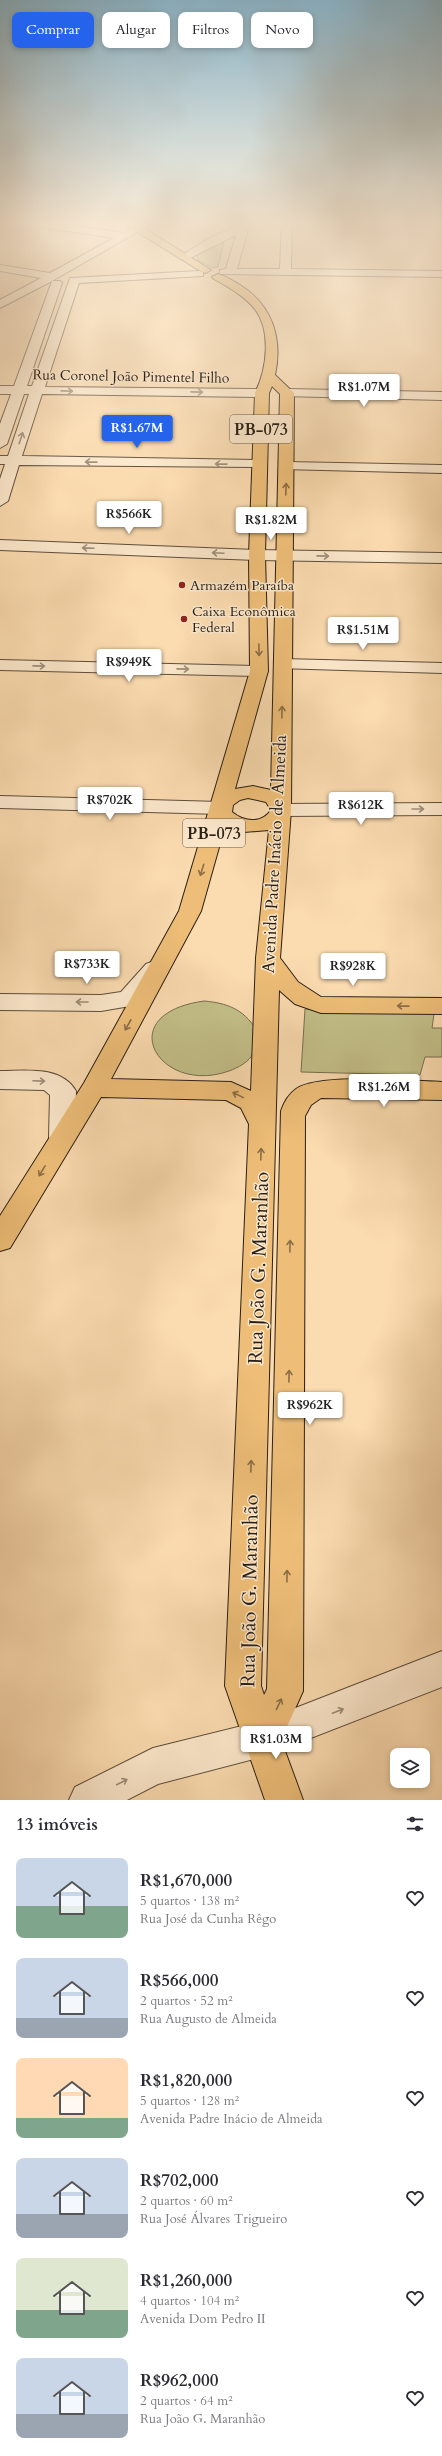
<!DOCTYPE html>
<html lang="pt">
<head>
<meta charset="utf-8">
<style>
  :root { --surface:#fff; --page:#f2f2f3; --text:#2b2b33; --muted:#7c7c81; --accent:#2563eb }
  body { margin:0; font-family:Cardo,serif; background:var(--page); color:var(--text); height:100vh; display:flex; flex-direction:column; font-size:15px; white-space:nowrap }
  * { box-sizing:border-box; margin:0 }
  p { font-size:13px; color:var(--muted) }
  .icon { flex:none; width:22px; height:22px; fill:none; stroke:currentColor; stroke-width:2; stroke-linecap:round; stroke-linejoin:round }
  .map { position:relative; height:1800px; overflow:hidden }
  .details { display:flex; flex-direction:column; background:var(--surface); flex:1 }
  .details>* { flex:none }
  .guide { position:absolute; left:12px; top:12px; width:418px; height:36px; display:flex; gap:8px }
  .buttons { position:absolute; left:390px; top:1748px; display:grid; gap:8px }
  .buttons a { display:grid; place-items:center; width:40px; height:40px; border-radius:8px; background:var(--surface); box-shadow:0 2px 6px #0003; font-size:20px }
  .price { position:absolute; translate:-50% -34px; padding:0 9px; border-radius:4px; background:#fff; color:#222; font-size:13px; line-height:26px; filter:drop-shadow(0 1px 2px #0008) }
  .price::after { content:''; position:absolute; left:50%; top:24px; width:12px; height:9px; margin-left:-6px; background:inherit; clip-path:polygon(0 0,100% 0,50% 100%) }
  .price.selected { background:var(--accent); color:#fff }
  ul { padding:0; list-style:none }
  li { display:flex; align-items:center; gap:12px; height:100px; padding:0 16px }
  li span { display:grid; place-items:center; flex:none; width:112px; height:80px; border-radius:8px; color:#555 }
  li>.icon { margin-inline-start:auto }
  span .icon { width:48px; height:48px; fill:#fffc; stroke-width:1 }
  li b { font-size:17px }
  h2 { display:flex; justify-content:space-between; align-items:center; height:48px; padding:0 16px; font-size:17px }
  .chip { padding:0 14px; border-radius:8px; background:var(--surface); box-shadow:0 2px 6px #0003; font-size:14px; line-height:36px }
  .chip.selected { background:var(--accent); color:#fff }
  .map>svg:first-child { display:block }
  .green { fill:#c3bf88; stroke:#766f4f }
  .lines { fill:none; stroke-linecap:round; stroke-linejoin:round }
  .minor-casing { stroke:#5e4e3c; stroke-width:2 }
  .major-casing { stroke:#291f16; stroke-width:2 }
  .minor { fill:#fce8cc; fill-rule:evenodd }
  .major { fill:#eebe78; fill-rule:evenodd }
  .oneway { stroke:#9d8e7a }
  .oneway2 { stroke:#8c6e47 }
  .poi-dot { fill:#8f2418; stroke:#fce8cc; stroke-width:1.5 }
  .labels { text-anchor:middle; stroke-width:3; stroke-linejoin:round; paint-order:stroke }
  .far-street-label { font-size:14px; fill:#291f16; stroke:#fce8cc }
  .far-poi-label { font-size:14px; fill:#291f16; stroke:#fce8cc; text-anchor:start }
  .shield { fill:#fce8cc; stroke:#685b4d; stroke-width:1 }
  .shield-label { font-size:16px; font-weight:bold; fill:#291f16 }
  .street-label { font-size:17px; fill:#291f16; stroke:#fce8cc }
  .near-street-label { font-size:20px; fill:#291f16; stroke:#fce8cc }
</style>
</head>
<body>
<div class="map">
<svg width="442" height="1800" viewBox="0 0 442 1800">
  <rect width="100%" height="100%" fill="#fbdbb0"/>
  <filter id="stains"><feTurbulence type="fractalNoise" baseFrequency=".005" numOctaves="4"/><feColorMatrix values="0 0 0 0 .2 0 0 0 0 .09 0 0 0 0 .02 0 0 0 .5 -.17"/></filter>
  <radialGradient id="worn" r=".72"><stop offset=".6" stop-color="#630" stop-opacity="0"/><stop offset="1" stop-color="#630" stop-opacity=".3"/></radialGradient>
  <g class="green">
    <path d="M225 237 218 267 213 268 198 260 196 252Z"/>
    <path d="M204 1001C227 1003 243 1009 256 1029 255 1036 255 1046 253 1053 250 1062 237 1068 229 1071 159 1096 110 1014 204 1001Z"/>
    <path d="M305 1009 434 1014 432 1028H442V1057H425L420 1075 301 1072Z"/>
  </g>
  <g class="lines">
    <g class="minor-casing">
      <g id="minor">
        <path d="M29 223H57L123 233 140 223H153L52 281H60L62 283 27 386H32L70 278 199 271 203 272V276L79 283 45 387 262 389 269 393 262 397 42 394 22 456 260 460 265 461 267 464 265 467 19 465 8 501 0 506V479L5 464H0V456H8L29 394H24L7 444 0 448V424L11 394H0V386H14L52 281 0 308V300L41 278 0 271V265L50 273 114 238 34 226Z"/>
        <path d="M242 223H253L248 229 237 269H280L282 223H292L291 269 442 271V277L220 274V270L226 269 236 235 188 259H180L179 257 208 239Z"/>
        <path d="M287 389 442 392V400L282 396 280 393Z"/>
        <path d="M287 462 442 465V473L282 469 280 466 282 463Z"/>
        <path d="M0 540 257 550 442 553V563L257 560 0 550Z"/>
        <path d="M283 659 442 663V673L277 668 274 664 277 660Z"/>
        <path d="M0 660 259 666 265 667 268 671 265 675 259 676 0 670Z"/>
        <path d="M0 796 221 802 228 804 231 808 228 812 221 814 0 808Z"/>
        <path d="M442 803V815L281 816 274 814 271 810 274 806 281 804Z"/>
        <path d="M154 961 162 964 166 969 136 1005 101 1011 0 1010V994L101 995 121 992 146 964Z"/>
        <path d="M0 1071C25 1071 61 1065 76 1091L75 1137 71 1144 62 1147 53 1144 49 1137 50 1095 44 1090 0 1089Z"/>
        <path d="M442 1651V1687L262 1757 158 1784 127 1800H69L75 1787 153 1748 262 1721Z"/>
      </g>
    </g>
    <g class="major-casing">
      <g id="major">
        <path d="M123 223H136L211 270 206 273 202 272Z"/>
        <path d="M218 274C226 276 233 281 240 285 272 305 283 338 275 375L294 393 291 810 280 958 298 982 321 997 442 998V1014L321 1013 295 1004 279 990 261 1686 264 1695 267 1689 281 1111C284 1102 289 1094 296 1089 319 1073 411 1081 442 1082V1100L321 1098 311 1105 305 1116 303 1691 281 1740 303 1800H265L225 1686 249 1124 241 1108 226 1100 101 1097 10 1248 0 1251V1216L84 1083 179 911 250 671 249 555 255 393C267 369 272 330 254 308 243 295 228 287 214 279L212 277ZM272 386 280 394 271 790 253 786 235 789 268 671 265 555 269 393ZM248 798 266 802 271 810C262 824 244 822 232 812L233 805 240 800ZM225 826 244 832 269 830 256 958 251 1091 231 1082 111 1079 201 911Z"/>
      </g>
    </g>
    <use href="#minor" class="minor"/>
    <use href="#major" class="major"/>
  </g>
  <defs><path id="oneway-shaft" d="M-6 0H5M1.5-3L5.5 0L1.5 3" fill="none" stroke-width="1.6" stroke-linecap="round" stroke-linejoin="round"/></defs>
  <g class="oneway">
    <use href="#oneway-shaft" transform="translate(67 391) rotate(1)"/>
    <use href="#oneway-shaft" transform="translate(197 392) rotate(1)"/>
    <use href="#oneway-shaft" transform="translate(21 438) rotate(-72)"/>
    <use href="#oneway-shaft" transform="translate(91 462) rotate(-179)"/>
    <use href="#oneway-shaft" transform="translate(221 464) rotate(-179)"/>
    <use href="#oneway-shaft" transform="translate(88 548) rotate(-178)"/>
    <use href="#oneway-shaft" transform="translate(218 553) rotate(-177)"/>
    <use href="#oneway-shaft" transform="translate(323 556) rotate(1)"/>
    <use href="#oneway-shaft" transform="translate(39 666) rotate(1)"/>
    <use href="#oneway-shaft" transform="translate(183 669) rotate(1)"/>
    <use href="#oneway-shaft" transform="translate(418 809)"/>
    <use href="#oneway-shaft" transform="translate(82 1002) rotate(-180)"/>
    <use href="#oneway-shaft" transform="translate(39 1081) rotate(2)"/>
    <use href="#oneway-shaft" transform="translate(338 1711) rotate(-21)"/>
    <use href="#oneway-shaft" transform="translate(122 1782) rotate(-27)"/>
  </g>
  <g class="oneway2">
    <use href="#oneway-shaft" transform="translate(286 489) rotate(-88)"/>
    <use href="#oneway-shaft" transform="translate(259 650) rotate(89)"/>
    <use href="#oneway-shaft" transform="translate(282 712) rotate(-89)"/>
    <use href="#oneway-shaft" transform="translate(202 870) rotate(107)"/>
    <use href="#oneway-shaft" transform="translate(403 1006) rotate(-179)"/>
    <use href="#oneway-shaft" transform="translate(128 1025) rotate(119)"/>
    <use href="#oneway-shaft" transform="translate(238 1095) rotate(-154)"/>
    <use href="#oneway-shaft" transform="translate(261 1154) rotate(-88)"/>
    <use href="#oneway-shaft" transform="translate(42 1171) rotate(121)"/>
    <use href="#oneway-shaft" transform="translate(290 1246) rotate(-89)"/>
    <use href="#oneway-shaft" transform="translate(289 1376) rotate(-89)"/>
    <use href="#oneway-shaft" transform="translate(251 1466) rotate(-88)"/>
    <use href="#oneway-shaft" transform="translate(287 1576) rotate(-89)"/>
    <use href="#oneway-shaft" transform="translate(279 1704) rotate(-65)"/>
  </g>
  <linearGradient id="sky" x2="0" y2="1"><stop stop-color="#8bb7cd"/><stop offset="0.47" stop-color="#fdefdb"/><stop offset="1" stop-color="#fdefdb" stop-opacity="0"/></linearGradient>
  <rect width="442" height="475" fill="url(#sky)"/>
  <g class="poi-dot">
    <circle cx="182" cy="585" r="4"/>
    <circle cx="184" cy="619" r="4"/>
  </g>
  <g class="labels">
    <g class="far-street-label">
      <text transform="translate(131 376) rotate(1)" y="5">Rua Coronel João Pimentel Filho</text>
    </g>
    <g class="far-poi-label">
      <text x="190" y="590">Armazém Paraíba</text>
      <text x="192" y="616">Caixa Econômica<tspan x="192" dy="16">Federal</tspan></text>
    </g>
    <g class="shield">
      <rect x="230" y="415" width="62" height="28" rx="3"/>
      <rect x="183" y="819" width="62" height="28" rx="3"/>
    </g>
    <g class="shield-label">
      <text x="261" y="435">PB-073</text>
      <text x="214" y="839">PB-073</text>
    </g>
    <g class="street-label">
      <text transform="translate(274 854) rotate(-87)" y="6">Avenida Padre Inácio de Almeida</text>
    </g>
    <g class="near-street-label">
      <text transform="translate(258 1268) rotate(-88)" y="7">Rua João G. Maranhão</text>
      <text transform="translate(249 1591) rotate(-89)" y="7">Rua João G. Maranhão</text>
    </g>
  </g>
  <rect width="100%" height="100%" filter="url(#stains)"/>
  <rect width="100%" height="100%" fill="url(#worn)"/>
</svg>
<div class="buttons">
<a><svg class="icon" aria-label="layers" viewBox="0 0 24 24"><path d="M12 4l9 5-9 5-9-5zM3 14l9 5 9-5"/></svg></a>
</div>
<b class="price" style="left:364px;top:408px">R$1.07M</b>
<b class="price selected" style="left:137px;top:449px">R$1.67M</b>
<b class="price" style="left:129px;top:535px">R$566K</b>
<b class="price" style="left:271px;top:541px">R$1.82M</b>
<b class="price" style="left:363px;top:651px">R$1.51M</b>
<b class="price" style="left:129px;top:683px">R$949K</b>
<b class="price" style="left:110px;top:821px">R$702K</b>
<b class="price" style="left:361px;top:826px">R$612K</b>
<b class="price" style="left:87px;top:985px">R$733K</b>
<b class="price" style="left:353px;top:987px">R$928K</b>
<b class="price" style="left:384px;top:1108px">R$1.26M</b>
<b class="price" style="left:310px;top:1426px">R$962K</b>
<b class="price" style="left:276px;top:1760px">R$1.03M</b>
<div class="guide">
<a class="chip selected">Comprar</a>
<a class="chip">Alugar</a>
<a class="chip">Filtros</a>
<a class="chip">Novo</a>
</div>
</div>
<section class="details">
<h2>13 imóveis<svg class="icon" aria-label="filters" viewBox="0 0 24 24"><path d="M4 7h16M4 17h16"/><circle cx="9" cy="7" r="2"/><circle cx="15" cy="17" r="2"/></svg></h2>
<ul>
<li><span style="background:linear-gradient(#c9d6e8 60%,#7fa58c 0)"><svg class="icon" aria-label="home" viewBox="0 0 24 24"><path d="M3 11l9-7 9 7M6 9v11h12V9"/></svg></span><div><b>R$1,670,000</b><p>5 quartos · 138 m²</p><p>Rua José da Cunha Rêgo</p></div><svg class="icon" aria-label="heart" viewBox="0 0 24 24"><path d="M12 20l-8-8c-3-5 5-10 8-4 3-6 11-1 8 4z"/></svg></li>
<li><span style="background:linear-gradient(#c9d6e8 75%,#9aa5b1 0)"><svg class="icon" aria-label="home" viewBox="0 0 24 24"><path d="M3 11l9-7 9 7M6 9v11h12V9"/></svg></span><div><b>R$566,000</b><p>2 quartos · 52 m²</p><p>Rua Augusto de Almeida</p></div><svg class="icon" aria-label="heart" viewBox="0 0 24 24"><path d="M12 20l-8-8c-3-5 5-10 8-4 3-6 11-1 8 4z"/></svg></li>
<li><span style="background:linear-gradient(#ffd9b3 75%,#7fa58c 0)"><svg class="icon" aria-label="home" viewBox="0 0 24 24"><path d="M3 11l9-7 9 7M6 9v11h12V9"/></svg></span><div><b>R$1,820,000</b><p>5 quartos · 128 m²</p><p>Avenida Padre Inácio de Almeida</p></div><svg class="icon" aria-label="heart" viewBox="0 0 24 24"><path d="M12 20l-8-8c-3-5 5-10 8-4 3-6 11-1 8 4z"/></svg></li>
<li><span style="background:linear-gradient(#c9d6e8 70%,#9aa5b1 0)"><svg class="icon" aria-label="home" viewBox="0 0 24 24"><path d="M3 11l9-7 9 7M6 9v11h12V9"/></svg></span><div><b>R$702,000</b><p>2 quartos · 60 m²</p><p>Rua José Álvares Trigueiro</p></div><svg class="icon" aria-label="heart" viewBox="0 0 24 24"><path d="M12 20l-8-8c-3-5 5-10 8-4 3-6 11-1 8 4z"/></svg></li>
<li><span style="background:linear-gradient(#dfe7d0 65%,#7fa58c 0)"><svg class="icon" aria-label="home" viewBox="0 0 24 24"><path d="M3 11l9-7 9 7M6 9v11h12V9"/></svg></span><div><b>R$1,260,000</b><p>4 quartos · 104 m²</p><p>Avenida Dom Pedro II</p></div><svg class="icon" aria-label="heart" viewBox="0 0 24 24"><path d="M12 20l-8-8c-3-5 5-10 8-4 3-6 11-1 8 4z"/></svg></li>
<li><span style="background:linear-gradient(#c9d6e8 70%,#9aa5b1 0)"><svg class="icon" aria-label="home" viewBox="0 0 24 24"><path d="M3 11l9-7 9 7M6 9v11h12V9"/></svg></span><div><b>R$962,000</b><p>2 quartos · 64 m²</p><p>Rua João G. Maranhão</p></div><svg class="icon" aria-label="heart" viewBox="0 0 24 24"><path d="M12 20l-8-8c-3-5 5-10 8-4 3-6 11-1 8 4z"/></svg></li>
</ul>
</section>
</body>
</html>
